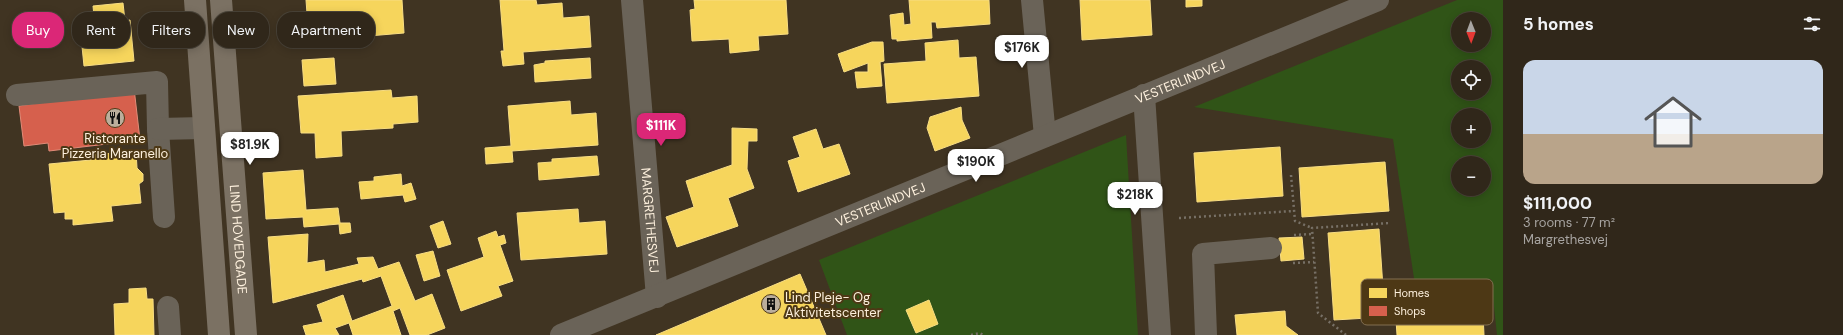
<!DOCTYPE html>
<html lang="en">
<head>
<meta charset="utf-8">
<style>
  :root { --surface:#30271a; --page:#382f23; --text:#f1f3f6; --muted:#a8a5a2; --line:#4b4439; --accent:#db2777 }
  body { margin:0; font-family:"DM Sans",sans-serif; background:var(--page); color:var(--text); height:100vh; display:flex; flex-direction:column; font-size:15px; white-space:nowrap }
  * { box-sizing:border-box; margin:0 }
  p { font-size:13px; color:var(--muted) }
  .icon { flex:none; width:22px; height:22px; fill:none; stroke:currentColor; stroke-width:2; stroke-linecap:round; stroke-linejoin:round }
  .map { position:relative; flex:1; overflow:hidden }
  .side { display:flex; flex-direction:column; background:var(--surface); width:340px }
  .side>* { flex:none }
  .banner { position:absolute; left:12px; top:12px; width:380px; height:36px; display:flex; gap:8px }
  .needle { width:26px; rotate:179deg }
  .tools { position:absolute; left:1451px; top:12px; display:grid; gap:8px }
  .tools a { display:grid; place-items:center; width:40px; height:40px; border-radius:50%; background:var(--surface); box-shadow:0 2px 10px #0003,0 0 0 1px var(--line); font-size:20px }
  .price { position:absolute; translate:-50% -34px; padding:0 9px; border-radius:8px; background:#fff; color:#222; font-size:13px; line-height:26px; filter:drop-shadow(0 1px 2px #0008) }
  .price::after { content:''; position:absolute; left:50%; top:24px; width:12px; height:9px; margin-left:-6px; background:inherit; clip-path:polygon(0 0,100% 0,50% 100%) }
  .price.selected { background:var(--accent); color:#fff }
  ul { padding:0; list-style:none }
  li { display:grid; align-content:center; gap:8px; height:212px; padding:0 20px }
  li+li { border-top:1px solid var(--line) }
  li span { display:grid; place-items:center; height:124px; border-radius:12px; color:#555 }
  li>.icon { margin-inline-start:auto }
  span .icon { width:72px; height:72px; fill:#fffc; stroke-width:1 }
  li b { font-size:17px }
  h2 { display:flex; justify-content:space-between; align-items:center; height:48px; padding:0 20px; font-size:17px }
  .pill { padding:0 14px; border-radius:16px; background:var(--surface); box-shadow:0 2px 10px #0003,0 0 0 1px var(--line); font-size:14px; line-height:36px }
  .pill.selected { background:var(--accent); color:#fff }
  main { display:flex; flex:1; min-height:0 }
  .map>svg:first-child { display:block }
  .green { fill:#305417; fill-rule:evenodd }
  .homes { fill:#f6d55c; stroke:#f8dd83 }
  .shops { fill:#d6604d; stroke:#e28b78 }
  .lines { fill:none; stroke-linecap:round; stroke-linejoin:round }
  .path { stroke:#777066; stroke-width:2.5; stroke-dasharray:2 3; stroke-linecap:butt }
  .minor { stroke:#6a6358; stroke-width:22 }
  .major { stroke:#7b7163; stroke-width:22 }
  .labels { text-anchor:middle; stroke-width:4; stroke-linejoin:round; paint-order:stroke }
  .street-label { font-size:13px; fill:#fdf0dd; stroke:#4d3815 }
  .poi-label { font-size:13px; fill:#fdf0dd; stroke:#4d3815 }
  .key { fill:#4d3815; stroke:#826f51; stroke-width:1 }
  .key-label { font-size:11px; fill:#fdf0dd }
</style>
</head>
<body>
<main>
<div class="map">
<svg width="1503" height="335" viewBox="0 0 1503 335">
  <rect width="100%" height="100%" fill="#403422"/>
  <g class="green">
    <path d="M1457 0H1503V335H1497L1491 279 1415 285 1393 139 1194 107ZM1458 19H1484V45H1458ZM1458 67H1484V93H1458ZM1458 115H1484V141H1458ZM1458 163H1484V189H1458Z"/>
    <path d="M1126 135 1138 335H847L819 260Z"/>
  </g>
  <g class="homes">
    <path d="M306 0H402L404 33 309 41Z"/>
    <path d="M500 0H536L537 5 562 3 563 18 589 16 591 47 523 52 524 64 503 66 501 51H504Z"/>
    <path d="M694 0H786L788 34 758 36 759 50 730 53 729 39 692 41 690 10 695 9Z"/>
    <path d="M909 0H989L990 24 937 28 936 22H931L932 38 897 41V39H892L890 15 903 13 904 25 911 24Z"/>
    <path d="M1080 0H1150L1152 35 1082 40Z"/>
    <path d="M1186 0H1202V6L1186 7Z"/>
    <path d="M123 3 125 21 130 20 134 61 84 66 80 27 95 26 93 6Z"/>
    <path d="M958 40 959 58 976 57 979 96 887 103 884 64 926 61 925 43Z"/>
    <path d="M872 42H883L884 61 880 62 882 86 857 88 855 72H868V63L844 72 838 54Z"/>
    <path d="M334 58 336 84 304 86 302 60Z"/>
    <path d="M590 58 591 78 535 82 534 65 545 63V61Z"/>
    <path d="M391 90 392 98 417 96 418 122 393 124V128L341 131 342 156 316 158 315 133H301L298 96Z"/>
    <path d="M570 101 571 115 596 113 598 145 512 151 513 162 486 164 485 148 511 146 508 106Z"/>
    <path d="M961 107 962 120 970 138 935 151 927 128 930 117Z"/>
    <path d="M732 128 757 129V141H748L747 169 754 188 728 198 738 226 677 247 666 217 694 207 686 181 732 165Z"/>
    <path d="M816 129 823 149 839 144 850 174 798 192 788 161 800 157 793 137Z"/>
    <path d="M1280 147 1283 196 1197 202 1194 153Z"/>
    <path d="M136 151 137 168 143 174V181L139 184 141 203 111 206 113 221 73 225V219H65V212L54 213 49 164 91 160V155Z"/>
    <path d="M597 156 599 175 539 180 538 163 552 162V159Z"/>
    <path d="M1385 162 1389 211 1302 217 1299 168Z"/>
    <path d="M303 170 306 210 338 208 340 223H350L351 232 340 234 339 224 304 227 303 217 266 219 263 173Z"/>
    <path d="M401 174 402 186 411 183 416 199 405 202 403 195 361 199 359 182 374 181V177Z"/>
    <path d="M578 209 579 223 605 221 607 254 521 260 517 213Z"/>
    <path d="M443 221 451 244 438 248 430 226Z"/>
    <path d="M1379 229 1385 317 1334 320 1328 233Z"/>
    <path d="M496 231 498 237 504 235 506 243 500 245 513 281 498 286 502 296 461 311 447 270 484 257 478 238Z"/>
    <path d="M308 234 307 263 324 260 325 272 359 264 357 258 373 257 378 269 399 262 415 301 432 294 445 328 427 335H410L400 308 393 311 401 335H353L349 323 335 328 339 335H306L303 326 323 322 317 305 343 295 352 321 392 306 381 276 363 282 362 279 273 303 268 237Z"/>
    <path d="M1302 237 1304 259 1281 261 1279 238Z"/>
    <path d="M433 251 440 276 424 281 416 255Z"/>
    <path d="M800 274 826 335H656Z"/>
    <path d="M146 288 147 299H153L154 335H115L114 304 129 303V289Z"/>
    <path d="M929 300 938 324 916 333 906 310Z"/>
    <path d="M1285 311 1286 326 1298 335H1237L1235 315Z"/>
    <path d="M1483 314 1484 335H1397L1396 320Z"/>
  </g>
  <path class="shops" d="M134 88 140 140 49 151 48 143 24 146 19 106Z"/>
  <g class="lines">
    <g class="path">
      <path d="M1291 175 1295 221 1312 228"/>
      <path d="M1179 218 1294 211"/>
      <path d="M1294 235 1312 234"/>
      <path d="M1293 263 1314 262"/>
      <path d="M971 335 980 333 983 335"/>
      <path d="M1346 335 1318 313 1312 228 1390 223"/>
    </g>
    <g class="minor">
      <path id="s1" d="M632 0 657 297"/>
      <path d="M1032 0 1045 136"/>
      <path d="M17 95 157 82 158 129 164 217"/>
      <path d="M1144 95 1160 335"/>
      <path d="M158 129 204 128"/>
      <path d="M168 307 170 335"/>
      <path id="s2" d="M561 335 1378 0"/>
      <path d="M1206 335 1203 254 1271 248"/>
    </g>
    <g class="major">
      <path d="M195 0 219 335"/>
      <path id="s3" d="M221 0 246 335"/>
    </g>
  </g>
  <defs>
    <g id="restaurant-disc" transform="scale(1)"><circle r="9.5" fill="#bbae9c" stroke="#4d3815"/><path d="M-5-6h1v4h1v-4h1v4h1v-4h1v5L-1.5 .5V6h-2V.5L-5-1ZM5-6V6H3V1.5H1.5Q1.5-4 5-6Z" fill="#111"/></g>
    <g id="building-disc" transform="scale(1)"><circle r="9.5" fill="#bbae9c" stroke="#4d3815"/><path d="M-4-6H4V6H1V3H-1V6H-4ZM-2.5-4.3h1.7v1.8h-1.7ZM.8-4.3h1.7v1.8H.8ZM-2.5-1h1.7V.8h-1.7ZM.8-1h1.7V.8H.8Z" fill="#111"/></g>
  </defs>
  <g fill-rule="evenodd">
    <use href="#restaurant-disc" x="115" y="118"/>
    <use href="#building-disc" x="771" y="304"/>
  </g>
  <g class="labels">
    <g class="street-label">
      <text dy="5" stroke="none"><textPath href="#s2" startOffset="669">VESTERLINDVEJ</textPath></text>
      <text dy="5" stroke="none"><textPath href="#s2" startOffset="345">VESTERLINDVEJ</textPath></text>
      <text dy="5" stroke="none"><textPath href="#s1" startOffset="221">MARGRETHESVEJ</textPath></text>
      <text dy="5" stroke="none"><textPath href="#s3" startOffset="240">LIND HOVEDGADE</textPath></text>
    </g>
    <g class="poi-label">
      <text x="115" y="143">Ristorante<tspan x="115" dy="15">Pizzeria Maranello</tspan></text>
      <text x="785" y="302" text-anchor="start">Lind Pleje- Og<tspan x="785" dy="15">Aktivitetscenter</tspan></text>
    </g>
  </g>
  <rect x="1361" y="279" width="132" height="46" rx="6" class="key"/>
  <rect x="1369" y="288" width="18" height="10" fill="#f6d55c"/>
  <rect x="1369" y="306" width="18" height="10" fill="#d6604d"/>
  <g class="key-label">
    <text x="1394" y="297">Homes</text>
    <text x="1394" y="315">Shops</text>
  </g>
</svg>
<div class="tools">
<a><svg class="needle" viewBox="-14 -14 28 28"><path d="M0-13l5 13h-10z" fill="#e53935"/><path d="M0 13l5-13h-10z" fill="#a8a5a2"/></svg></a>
<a><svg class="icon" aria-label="locate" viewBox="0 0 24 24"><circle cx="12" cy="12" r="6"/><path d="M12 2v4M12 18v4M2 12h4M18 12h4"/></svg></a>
<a>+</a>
<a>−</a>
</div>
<b class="price" style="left:1022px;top:69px">$176K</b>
<b class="price selected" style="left:661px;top:147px">$111K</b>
<b class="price" style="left:250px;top:166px">$81.9K</b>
<b class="price" style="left:976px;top:183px">$190K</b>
<b class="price" style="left:1135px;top:216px">$218K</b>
<div class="banner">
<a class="pill selected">Buy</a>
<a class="pill">Rent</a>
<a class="pill">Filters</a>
<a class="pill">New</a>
<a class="pill">Apartment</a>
</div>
</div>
<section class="side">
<h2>5 homes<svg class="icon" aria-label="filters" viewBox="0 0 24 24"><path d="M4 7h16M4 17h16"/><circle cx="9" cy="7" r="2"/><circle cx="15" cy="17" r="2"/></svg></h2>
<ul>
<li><span style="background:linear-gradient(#c9d6e8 60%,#b9a48a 0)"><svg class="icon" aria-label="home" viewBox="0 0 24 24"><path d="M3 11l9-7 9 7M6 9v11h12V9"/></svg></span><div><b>$111,000</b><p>3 rooms · 77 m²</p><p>Margrethesvej</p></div></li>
</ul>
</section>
</main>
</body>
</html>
